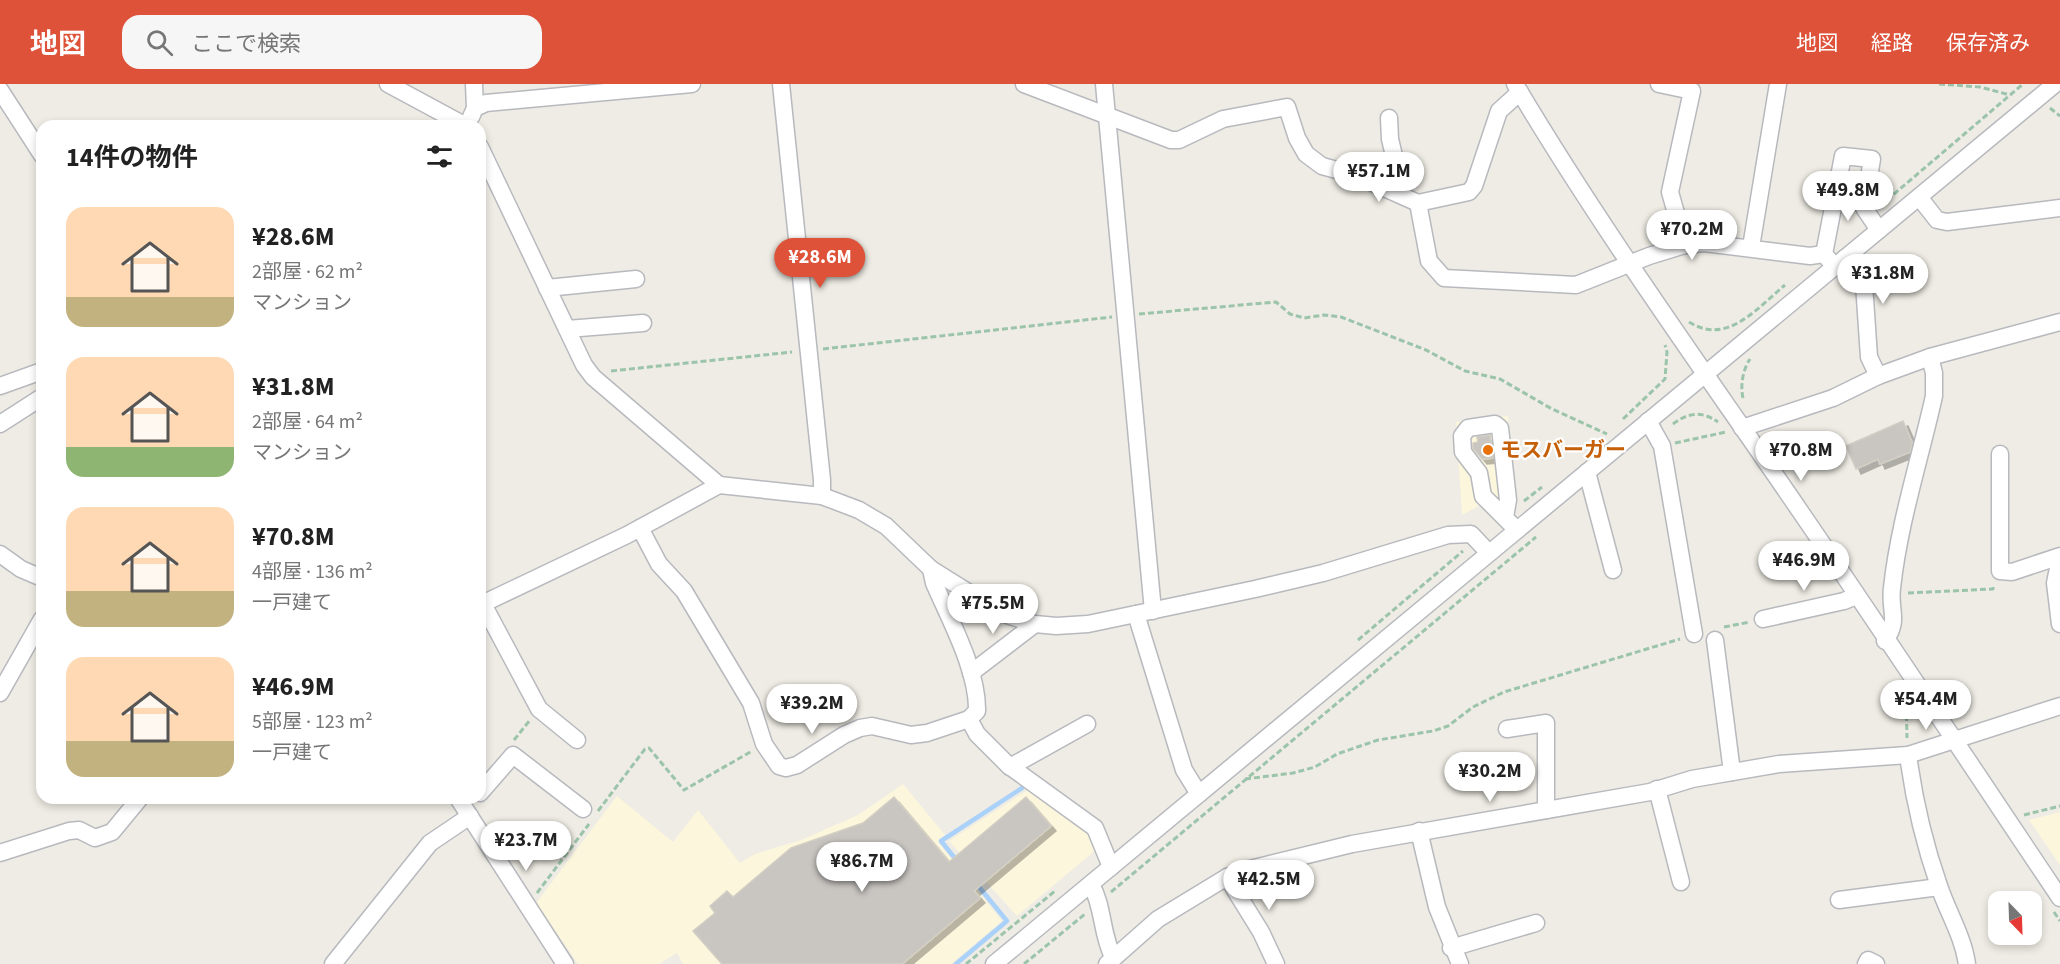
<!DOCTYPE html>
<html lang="ja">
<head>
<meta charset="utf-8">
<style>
  :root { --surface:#fff; --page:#f6f6f6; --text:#222; --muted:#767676; --accent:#de523a }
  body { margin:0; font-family:"Source Sans 3","Noto Sans JP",sans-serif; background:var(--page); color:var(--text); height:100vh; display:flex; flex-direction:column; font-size:22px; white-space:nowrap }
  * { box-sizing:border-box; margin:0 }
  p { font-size:20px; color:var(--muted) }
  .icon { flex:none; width:33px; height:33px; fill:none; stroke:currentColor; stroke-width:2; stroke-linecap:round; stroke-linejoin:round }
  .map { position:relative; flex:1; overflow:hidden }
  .sheet { position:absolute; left:36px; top:36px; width:450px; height:684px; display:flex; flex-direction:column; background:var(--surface); border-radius:18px; box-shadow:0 3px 9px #0003 }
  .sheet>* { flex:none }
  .needle { width:39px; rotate:157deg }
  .tools { position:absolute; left:1988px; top:807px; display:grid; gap:12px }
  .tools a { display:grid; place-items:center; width:54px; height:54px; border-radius:12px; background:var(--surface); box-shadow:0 3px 9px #0003; font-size:30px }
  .price { position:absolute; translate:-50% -51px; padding:0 14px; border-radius:21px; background:#fff; color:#222; font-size:20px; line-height:39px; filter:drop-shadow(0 2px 3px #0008) }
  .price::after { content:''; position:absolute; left:50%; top:36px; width:18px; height:14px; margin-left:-9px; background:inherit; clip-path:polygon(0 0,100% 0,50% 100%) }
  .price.active { background:var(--accent); color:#fff }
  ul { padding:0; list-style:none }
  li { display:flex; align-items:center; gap:18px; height:150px; padding:0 30px }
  li span { display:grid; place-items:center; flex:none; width:168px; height:120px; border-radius:18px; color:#555 }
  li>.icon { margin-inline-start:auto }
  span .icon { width:72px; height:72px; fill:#fffc; stroke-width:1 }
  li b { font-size:26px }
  h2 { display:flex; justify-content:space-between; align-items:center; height:72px; padding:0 30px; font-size:26px }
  header { display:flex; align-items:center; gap:36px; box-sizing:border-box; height:84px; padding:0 30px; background:var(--accent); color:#fff }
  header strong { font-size:28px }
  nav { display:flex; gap:33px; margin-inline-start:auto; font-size:21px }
  .search { width:420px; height:54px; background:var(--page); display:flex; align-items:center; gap:15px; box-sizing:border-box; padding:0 21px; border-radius:18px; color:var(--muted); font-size:22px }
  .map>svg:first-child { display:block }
  .commercial { fill:#fcf6dc }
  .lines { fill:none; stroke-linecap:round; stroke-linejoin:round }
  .stream { stroke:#a9d1f9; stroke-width:4.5 }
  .building { fill:#c9c6c2; stroke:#d2cec3; stroke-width:1.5; filter:url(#shadow) }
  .minor-casing { stroke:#b7b9be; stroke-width:19 }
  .path { stroke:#9cc4ab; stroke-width:3; stroke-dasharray:6 3; stroke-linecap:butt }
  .minor { stroke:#fff; stroke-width:16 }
  .food-dot { fill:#e8710a; stroke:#fff; stroke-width:2 }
  .labels { text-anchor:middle; stroke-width:4.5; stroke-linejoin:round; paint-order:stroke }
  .food-label { font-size:21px; font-weight:bold; fill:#c56008; stroke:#fff; text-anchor:start }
</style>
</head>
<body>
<header>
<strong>地図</strong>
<div class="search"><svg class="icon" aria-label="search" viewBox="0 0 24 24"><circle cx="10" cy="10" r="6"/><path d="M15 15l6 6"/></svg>ここで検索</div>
<nav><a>地図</a><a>経路</a><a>保存済み</a></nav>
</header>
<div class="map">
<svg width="2060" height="880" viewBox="0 0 2060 880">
  <defs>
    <filter id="shadow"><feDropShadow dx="5" dy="5" stdDeviation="0" flood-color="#0004"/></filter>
  </defs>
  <rect width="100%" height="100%" fill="#eeece4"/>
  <g class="commercial">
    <path d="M1508 332 1513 404 1462 431 1456 338Z"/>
    <path d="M903 700 945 751 939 759 1002 837 951 880H683L677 869 659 880H578L536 819 617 712 673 758 698 726 740 779 755 770 801 756 858 731Z"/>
    <path d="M1029 705 1091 749 1098 764 1017 832 949 757Z"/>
    <path d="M2060 728V781L2029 736Z"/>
  </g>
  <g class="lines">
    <g class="stream">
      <path d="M958 778 941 757 1022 704"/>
      <path d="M956 880 1007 837 975 798"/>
    </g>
  </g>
  <g class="building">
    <path d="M1903 337 1912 358 1910 368 1880 380 1878 375 1856 385 1846 362Z"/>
    <path d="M1490 351 1493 374 1482 375 1473 364V359L1478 358 1477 353Z"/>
    <path d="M894 713 949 778 1026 713 1051 742 974 807 980 814 902 880H722L693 847 715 829 710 822 727 807 733 813 791 764 863 739Z"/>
  </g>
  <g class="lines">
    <g class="minor-casing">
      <g id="minor">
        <path d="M388 0 466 42"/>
        <path d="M781 0 822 396V412"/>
        <path d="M1024 0 1171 56H1179L1223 35 1287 23 1297 54 1306 70 1322 82 1355 91 1418 119 1429 177 1444 194 1576 201 1649 172 1685 161 1704 159 1810 172 1824 170"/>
        <path d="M1104 0 1153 527"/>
        <path d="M1515 0C1603 148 1705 288 1802 430 1889 557 1974 686 2060 814"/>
        <path d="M1659 0 1692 7 1670 108 1685 161"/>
        <path d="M0 6 42 71"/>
        <path d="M475 24 486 19 692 0"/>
        <path d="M471 33 475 24 474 0"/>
        <path d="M1389 34 1390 55 1403 110"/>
        <path d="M480 63 584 281 593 293 719 401"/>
        <path d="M1919 113 1937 136 1947 138 2060 124"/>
        <path d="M1418 119 1469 108 1474 102 1499 27 1520 8"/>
        <path d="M1751 163 1778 0"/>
        <path d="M1845 174 1864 200 1869 273 1878 292"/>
        <path d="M1830 177 1824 170 1843 72 1872 75 1864 124 1879 146"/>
        <path d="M547 204 636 195"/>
        <path d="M567 245 643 239"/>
        <path d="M0 302 42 287"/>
        <path d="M1648 337 1662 362 1694 550"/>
        <path d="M0 340 42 313"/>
        <path d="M1742 344 1833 314 1878 292 1930 273 2060 238"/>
        <path d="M2000 370V487L2012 488 2060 472"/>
        <path d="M1587 388 1613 486"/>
        <path d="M1505 433 1508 416 1500 344 1495 340 1468 344 1462 352 1463 368 1479 389 1483 412 1517 446"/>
        <path d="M640 444 659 480 684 507 751 619 764 660 779 682 786 684 797 681 844 651 860 644 872 642 911 651 927 649 969 635 977 627C978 587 950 536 934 499L931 485"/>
        <path d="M0 470 21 485 42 494"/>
        <path d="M2060 474 2055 499 2060 540"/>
        <path d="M483 520 539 625 577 656"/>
        <path d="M480 521 627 451 719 401 822 412 859 426 886 442 931 485 987 520 1007 531 1035 540 1056 542 1088 540 1255 505 1323 489 1448 451 1471 450 1489 469"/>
        <path d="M1136 530 1184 686 1199 710"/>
        <path d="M1763 535 1844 517 1856 512"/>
        <path d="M1715 556 1732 688"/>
        <path d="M1885 557C1900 535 1889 527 1892 504 1899 439 1920 375 1934 312V289L1930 273"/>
        <path d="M971 589 1035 540"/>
        <path d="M0 609 42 535"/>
        <path d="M969 635 977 650 1008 681 1095 744 1111 783"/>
        <path d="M1507 645 1546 639V726"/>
        <path d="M1908 671C1914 716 1924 759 1939 802 1948 829 1963 852 1967 880"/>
        <path d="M1010 683 1087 640"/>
        <path d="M1657 705 1681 798"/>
        <path d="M480 709 513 671 583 725"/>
        <path d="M458 714 565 880"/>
        <path d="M1419 747 1437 823 1460 880"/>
        <path d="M0 769 69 747 79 746 95 754 112 748 140 714"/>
        <path d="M1227 793 1261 848 1276 880"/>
        <path d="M1091 800C1104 824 1101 849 1113 873"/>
        <path d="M1839 816 1939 803"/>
        <path d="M1451 864 1536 839"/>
        <path d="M333 880 430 759 470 732"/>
        <path d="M994 880 2055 0"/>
        <path d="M1107 880 1158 835 1227 793 1250 785 1352 760 1650 708 1692 695 1779 680 1908 671 2060 622"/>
        <path d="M1866 880 1868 876 1876 880"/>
      </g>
    </g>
    <g class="path">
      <path d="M1939 0 1980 3 2010 11"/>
      <path d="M2050 24 2060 32"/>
      <path d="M1880 122 2023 0"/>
      <path d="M1139 230 1276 218 1290 230 1304 234 1324 231 1341 233 1426 266 1465 287 1500 295 1552 325 1607 350"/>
      <path d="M1689 238C1727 262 1756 225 1785 201"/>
      <path d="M823 265 1112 233"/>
      <path d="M611 287 792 268"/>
      <path d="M1743 314C1740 302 1743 285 1750 275"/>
      <path d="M1623 335 1665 295 1667 268 1665 261"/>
      <path d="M1673 340C1689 328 1702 327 1718 338"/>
      <path d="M1675 359 1726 348"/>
      <path d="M1524 417 1542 403"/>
      <path d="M1908 509 1993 505V501"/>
      <path d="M1724 543 1750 538"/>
      <path d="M1358 556 1463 467"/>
      <path d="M1906 613 1907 654"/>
      <path d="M514 656 530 636"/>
      <path d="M1245 695 1293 689 1315 683 1337 670 1378 656 1433 647 1448 642 1473 623 1504 608 1680 555"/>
      <path d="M598 727 645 665 649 664 684 706 752 667"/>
      <path d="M2024 731 2060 722"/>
      <path d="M1111 808 1536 453"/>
      <path d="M537 809 589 740"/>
      <path d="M2054 828 2060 837"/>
      <path d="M966 880 1055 807"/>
      <path d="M1024 880 1085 830"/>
    </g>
    <use href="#minor" class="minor"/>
  </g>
  <circle class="food-dot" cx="1488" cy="366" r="6"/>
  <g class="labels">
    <g class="food-label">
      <text x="1500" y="373">モスバーガー</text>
    </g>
  </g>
</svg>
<div class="tools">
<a><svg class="needle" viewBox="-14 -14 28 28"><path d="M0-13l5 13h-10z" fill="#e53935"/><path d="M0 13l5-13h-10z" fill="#767676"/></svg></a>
</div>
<b class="price" style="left:1379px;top:119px">¥57.1M</b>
<b class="price" style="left:1848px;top:138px">¥49.8M</b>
<b class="price" style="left:1692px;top:177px">¥70.2M</b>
<b class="price active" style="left:820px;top:205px">¥28.6M</b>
<b class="price" style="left:1883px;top:221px">¥31.8M</b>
<b class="price" style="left:1801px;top:398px">¥70.8M</b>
<b class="price" style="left:1804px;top:508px">¥46.9M</b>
<b class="price" style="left:993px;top:551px">¥75.5M</b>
<b class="price" style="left:1926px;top:647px">¥54.4M</b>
<b class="price" style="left:812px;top:651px">¥39.2M</b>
<b class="price" style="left:1490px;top:719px">¥30.2M</b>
<b class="price" style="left:526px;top:788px">¥23.7M</b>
<b class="price" style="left:862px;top:809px">¥86.7M</b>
<b class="price" style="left:1269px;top:827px">¥42.5M</b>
<section class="sheet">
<h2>14件の物件<svg class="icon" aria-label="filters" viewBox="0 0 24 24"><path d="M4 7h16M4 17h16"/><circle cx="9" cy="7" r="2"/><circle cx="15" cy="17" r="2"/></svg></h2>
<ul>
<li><span style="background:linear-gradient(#ffd9b3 75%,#c2b280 0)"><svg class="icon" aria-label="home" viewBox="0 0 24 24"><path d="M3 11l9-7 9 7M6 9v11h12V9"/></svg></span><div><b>¥28.6M</b><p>2部屋 · 62 m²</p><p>マンション</p></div></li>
<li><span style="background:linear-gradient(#ffd9b3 75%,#8fb573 0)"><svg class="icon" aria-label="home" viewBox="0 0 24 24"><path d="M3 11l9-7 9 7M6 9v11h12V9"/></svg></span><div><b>¥31.8M</b><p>2部屋 · 64 m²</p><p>マンション</p></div></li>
<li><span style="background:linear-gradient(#ffd9b3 70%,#c2b280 0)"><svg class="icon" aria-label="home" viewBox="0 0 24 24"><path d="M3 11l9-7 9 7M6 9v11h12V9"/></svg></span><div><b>¥70.8M</b><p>4部屋 · 136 m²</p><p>一戸建て</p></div></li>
<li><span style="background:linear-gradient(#ffd9b3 70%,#c2b280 0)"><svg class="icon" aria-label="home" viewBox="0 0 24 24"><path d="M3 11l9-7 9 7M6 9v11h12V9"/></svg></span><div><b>¥46.9M</b><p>5部屋 · 123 m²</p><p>一戸建て</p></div></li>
</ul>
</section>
</div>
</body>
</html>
